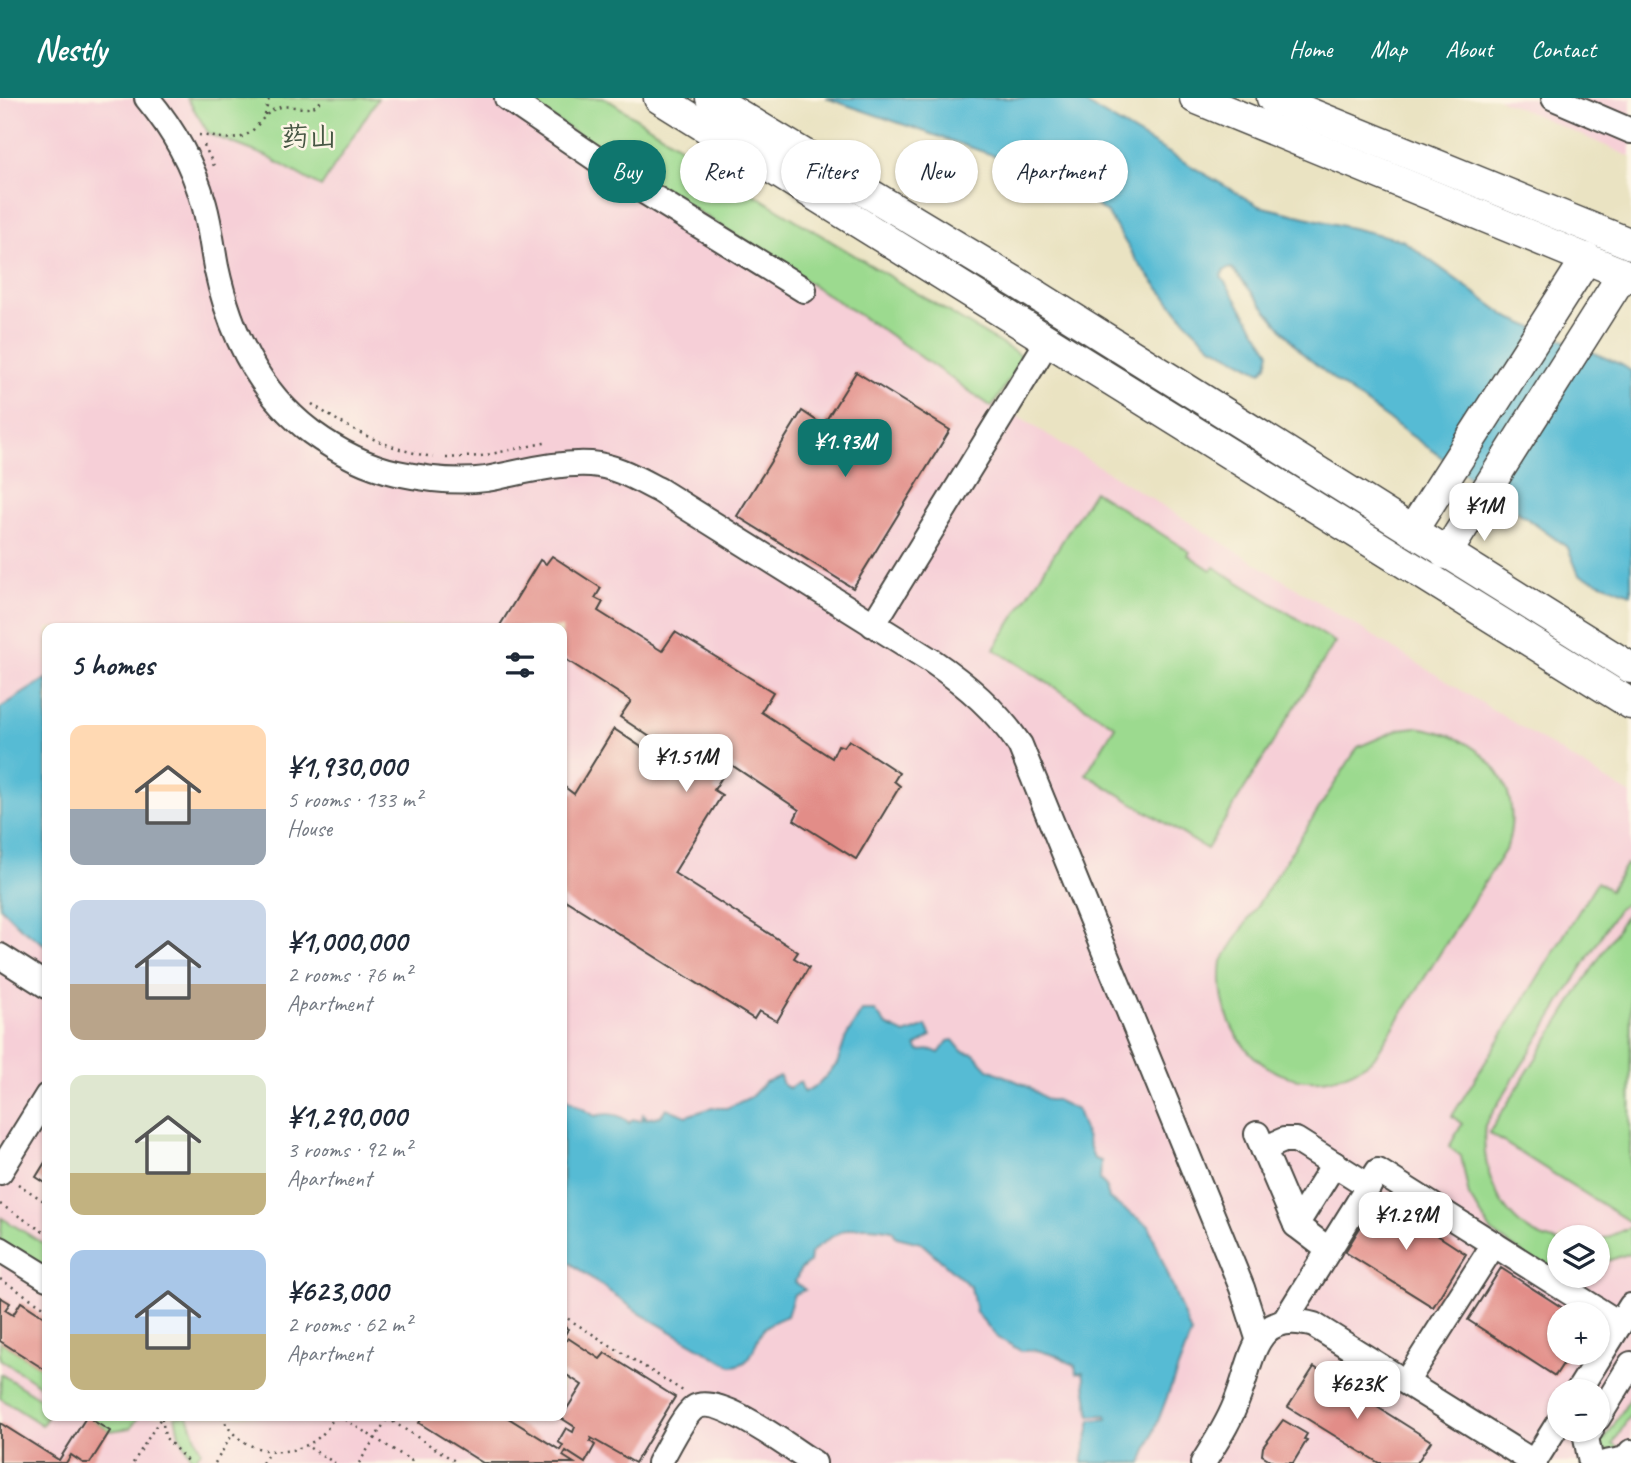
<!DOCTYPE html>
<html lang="en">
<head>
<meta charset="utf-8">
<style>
  :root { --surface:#fff; --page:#f2f2f3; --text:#1f2937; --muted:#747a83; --accent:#0f766e }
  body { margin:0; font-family:Caveat,"LXGW WenKai TC",sans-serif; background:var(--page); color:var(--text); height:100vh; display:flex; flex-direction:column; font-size:26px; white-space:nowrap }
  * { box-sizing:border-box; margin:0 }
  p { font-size:23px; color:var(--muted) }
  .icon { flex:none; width:38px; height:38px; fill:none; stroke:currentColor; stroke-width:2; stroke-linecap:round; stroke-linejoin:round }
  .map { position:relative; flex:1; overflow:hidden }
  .panel { position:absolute; left:42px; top:525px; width:525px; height:798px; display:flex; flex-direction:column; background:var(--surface); border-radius:14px; box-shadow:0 2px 5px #0004 }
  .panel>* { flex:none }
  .hud { position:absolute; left:588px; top:42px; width:665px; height:63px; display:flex; gap:14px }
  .buttons { position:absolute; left:1547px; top:1127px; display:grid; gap:14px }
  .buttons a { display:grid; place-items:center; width:63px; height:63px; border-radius:50%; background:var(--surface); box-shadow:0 2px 5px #0004; font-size:35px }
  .price { position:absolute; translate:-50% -60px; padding:0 16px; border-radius:14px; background:#fff; color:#222; font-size:23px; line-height:46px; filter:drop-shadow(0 2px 4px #0008) }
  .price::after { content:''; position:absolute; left:50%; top:42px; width:21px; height:16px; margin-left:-10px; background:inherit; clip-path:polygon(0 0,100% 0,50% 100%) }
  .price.on { background:var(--accent); color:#fff }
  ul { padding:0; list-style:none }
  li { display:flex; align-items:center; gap:21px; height:175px; padding:0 28px }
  li span { display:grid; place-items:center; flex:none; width:196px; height:140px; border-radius:14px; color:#555 }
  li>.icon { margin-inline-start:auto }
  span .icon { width:84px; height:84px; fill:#fffc; stroke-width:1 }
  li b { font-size:30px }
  h2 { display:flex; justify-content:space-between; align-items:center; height:84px; padding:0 28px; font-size:30px }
  .pill { padding:0 24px; border-radius:32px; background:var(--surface); box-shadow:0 2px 5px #0004; font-size:24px; line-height:63px }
  .pill.on { background:var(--accent); color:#fff }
  header { display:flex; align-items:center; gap:42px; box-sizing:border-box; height:98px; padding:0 35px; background:var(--accent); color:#fff }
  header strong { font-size:33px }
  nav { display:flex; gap:38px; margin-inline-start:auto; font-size:24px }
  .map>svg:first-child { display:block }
  .built { fill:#f6cfd7; fill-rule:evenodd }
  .green { fill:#9cda8f; stroke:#64825d; stroke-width:2 }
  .water { fill:#56bbd4; stroke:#407380; stroke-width:2 }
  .building { fill:#e28d88 }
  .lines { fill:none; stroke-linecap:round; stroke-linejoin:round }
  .minor-casing { stroke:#484742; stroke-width:28 }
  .major-casing { stroke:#484742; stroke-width:33 }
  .path { stroke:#484742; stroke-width:2.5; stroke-dasharray:2 5; stroke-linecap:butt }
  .minor { stroke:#fff; stroke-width:24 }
  .major { stroke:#fff; stroke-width:30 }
  .labels { text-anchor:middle; stroke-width:5; stroke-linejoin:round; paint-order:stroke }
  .park-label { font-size:28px; fill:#475744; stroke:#fcf5e5 }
</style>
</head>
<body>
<header>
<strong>Nestly</strong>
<nav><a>Home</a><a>Map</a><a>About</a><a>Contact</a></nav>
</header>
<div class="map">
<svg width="1631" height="1365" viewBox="0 0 1631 1365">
  <rect width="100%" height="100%" fill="#fcf5e5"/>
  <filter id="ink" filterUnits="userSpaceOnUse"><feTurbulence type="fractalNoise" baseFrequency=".0143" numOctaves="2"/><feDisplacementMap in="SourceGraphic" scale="14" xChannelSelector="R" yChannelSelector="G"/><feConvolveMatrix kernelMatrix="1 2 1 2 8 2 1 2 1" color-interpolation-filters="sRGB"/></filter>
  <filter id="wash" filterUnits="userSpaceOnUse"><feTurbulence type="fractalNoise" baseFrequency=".00686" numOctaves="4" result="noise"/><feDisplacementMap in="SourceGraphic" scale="28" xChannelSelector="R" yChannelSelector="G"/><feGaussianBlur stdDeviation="1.57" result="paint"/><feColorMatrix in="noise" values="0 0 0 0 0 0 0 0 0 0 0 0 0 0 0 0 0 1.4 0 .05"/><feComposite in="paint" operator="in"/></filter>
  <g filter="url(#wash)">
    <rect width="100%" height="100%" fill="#eae3c2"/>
    <g class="built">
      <path d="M0 0H521L1006 311 1631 697V1365H0ZM47 530H562V1318H47ZM1559 1139H1598V1178H1559ZM1559 1216H1598V1255H1559ZM1559 1293H1598V1332H1559Z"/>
      <path d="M1497 0H1631V59Z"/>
    </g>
    <g class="green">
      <path d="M187 0H378L321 89 266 58 209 36Z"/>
      <path d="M521 0H605L771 107 1023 259 992 309 884 233Z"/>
      <path d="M1094 393 1190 454 1188 457 1211 472 1214 469 1335 544 1207 751 1086 676 1115 628 994 551Z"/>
      <path d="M1416 629C1478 637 1527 682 1507 749L1374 960C1297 1019 1210 952 1222 863L1358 649 1400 631Z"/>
      <path d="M1626 766 1631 770V803L1618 811 1485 1027C1479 1078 1506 1135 1559 1144V1169L1533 1163 1492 1134 1469 1098 1461 1058 1449 1049 1462 1026 1452 1018 1597 784 1610 792Z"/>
      <path d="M1628 814 1631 816 1630 1124 1489 1035Z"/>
      <path d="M2 1120 47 1148V1173L0 1144Z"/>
      <path d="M1631 1129V1155L1598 1166V1143Z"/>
      <path d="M0 1243 47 1273V1292L0 1261Z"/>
      <path d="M1 1276 47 1305 48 1318 42 1327 0 1300Z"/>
      <path d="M1631 1299V1316L1613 1346 1622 1352 1606 1355 1600 1351 1597 1336 1605 1341Z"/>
      <path d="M86 1318H139L131 1330 110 1333Z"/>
      <path d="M175 1318H188L201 1353 193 1363 179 1336Z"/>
    </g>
    <g class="water">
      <path d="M826 0H1076L1259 108 1402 142 1508 219 1622 267 1631 273V496L1579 477 1568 450 1338 285 1301 254 1232 170 1225 172 1221 178 1270 254 1267 267 1261 274 1210 247 1191 229 1138 165 1108 116 1057 79Z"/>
      <path d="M47 580V848L22 831 0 809V610Z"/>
      <path d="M862 913H875L886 927 905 936 926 928 931 938 916 948 919 953 932 952 939 955 948 943 953 942 962 953 974 956 988 971 1025 987 1048 1002H1056L1077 1012 1094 1061 1101 1063 1100 1082 1106 1088 1109 1101 1149 1128 1191 1236 1142 1365H1082L1091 1322 1107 1321 1106 1317 1090 1318 1083 1274 1077 1275 1075 1268 1060 1259 1037 1252 1021 1253 997 1239 976 1214 971 1189 921 1145 896 1139 892 1132C854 1124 837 1131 810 1156L809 1165 800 1172 795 1184 805 1192 794 1196 787 1218C780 1221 772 1224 766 1229 751 1242 758 1267 731 1268L641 1216 562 1159V974L566 975 565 1000 595 1018C606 1015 620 1015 629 1025L633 1021 640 1023 643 1016 646 1018 644 1021 661 1018 666 1010 686 1018 712 1010H727L751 999 765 984 780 978 783 987 789 990 800 984 804 994 818 987 837 966 846 939Z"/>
    </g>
    <g id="blocks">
      <g class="building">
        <path d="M856 274 950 332 853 490 737 418 802 313 823 327Z"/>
        <path d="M552 458 601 490 595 500 603 504 598 513 662 553 675 534 773 594 761 614 832 660 838 647 844 649 849 642 899 675 894 683 900 688 856 761 794 722 799 712 730 666 714 692 722 697 674 775 798 854 794 860 809 869 777 923 759 913 754 921 562 800V687L574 696 614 631 643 650 650 639 620 619 631 603 562 559V530L499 529 540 462 546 466Z"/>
        <path d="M47 1061V1086L36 1079Z"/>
        <path d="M1379 1099 1466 1156 1433 1209 1345 1154Z"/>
        <path d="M1501 1170 1572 1216H1559V1255H1570L1555 1278 1468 1222Z"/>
        <path d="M0 1199 10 1205 5 1212 13 1217 21 1204 47 1221V1273L0 1243Z"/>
        <path d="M562 1227 568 1231 562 1242 565 1244 568 1240 600 1261 605 1255 675 1299 635 1365 591 1340 590 1343 595 1347 585 1365 566 1353 563 1358 574 1365H483L419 1325 422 1320 418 1318H505L560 1352 563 1347 558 1344 566 1330 573 1334 575 1329 561 1320 582 1287 562 1274Z"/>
        <path d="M1314 1269 1431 1343 1417 1365H1379L1288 1309Z"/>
        <path d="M87 1318H95L92 1322 110 1333 90 1365H83L71 1357 66 1365H0V1325L59 1362Z"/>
        <path d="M1283 1322 1307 1336 1304 1341 1307 1342 1293 1365H1275L1262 1357 1263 1349Z"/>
      </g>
    </g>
  </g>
  <g filter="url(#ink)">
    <use href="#blocks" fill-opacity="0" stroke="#484742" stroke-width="2"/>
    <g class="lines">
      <g class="minor-casing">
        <g id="minor">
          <path d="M147 0C173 31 193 67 204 106 210 127 212 148 216 169 230 234 257 293 311 334 337 353 365 368 397 375 425 381 457 385 486 381 520 375 555 364 591 366 616 368 637 381 659 392L932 563C967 587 996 612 1020 647L1242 1190 1258 1240"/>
          <path d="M507 0 642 92 804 192"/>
          <path d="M1554 0 1631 33"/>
          <path d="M873 527 1049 241"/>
          <path d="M0 858 47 888"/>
          <path d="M1257 1036 1296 1127 1329 1152"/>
          <path d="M1263 1051 1284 1042H1296L1369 1088"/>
          <path d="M0 1074 47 998"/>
          <path d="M1296 1127 1334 1066"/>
          <path d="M0 1151 47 1180"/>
          <path d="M1284 1224 1378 1073 1620 1226"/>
          <path d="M1406 1284 1494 1146"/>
          <path d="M1578 1293 1631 1208"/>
          <path d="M1598 1320 1631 1266"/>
          <path d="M1534 1364 1559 1324"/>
          <path d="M659 1365C667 1352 683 1318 694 1310 718 1294 791 1351 814 1365"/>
          <path d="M1203 1365C1215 1345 1229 1325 1237 1302 1254 1260 1253 1210 1314 1227L1535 1365"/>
          <path d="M1591 1365 1586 1339 1591 1332"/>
          <path d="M1605 1365 1626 1361 1631 1354"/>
        </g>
      </g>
      <g class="major-casing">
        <g id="major">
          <path d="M659 0 1631 606"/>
          <path d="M711 0 1022 188 1631 570"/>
          <path d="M1195 0 1631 179"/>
          <path d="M1272 0 1631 146"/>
          <path d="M1412 433 1587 160"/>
          <path d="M1446 456 1623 176"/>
        </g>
      </g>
      <g class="path">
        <path d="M265 17 269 0"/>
        <path d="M199 37C211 38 226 42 238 40 256 37 261 16 277 10 294 4 311 19 323 0"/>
        <path d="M204 47 216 72"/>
        <path d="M312 306C350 332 387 351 433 359"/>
        <path d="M446 360 481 358 549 344"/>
        <path d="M18 1086 47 1105"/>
        <path d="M0 1106 47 1136"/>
        <path d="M0 1181 47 1211"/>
        <path d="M562 1217 683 1293"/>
        <path d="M222 1318C241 1365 316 1365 334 1318"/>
        <path d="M339 1318 415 1365"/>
        <path d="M162 1320 165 1339 189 1365"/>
        <path d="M387 1320 458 1365"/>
        <path d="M310 1350 335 1365"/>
        <path d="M133 1365 162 1318"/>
        <path d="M215 1365 232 1337"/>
        <path d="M262 1365 267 1358"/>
        <path d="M359 1365 389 1318"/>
      </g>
      <use href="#minor" class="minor"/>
      <use href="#major" class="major"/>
    </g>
  </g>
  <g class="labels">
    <g class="park-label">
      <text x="309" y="48">药山</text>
    </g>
  </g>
</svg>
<div class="buttons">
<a><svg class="icon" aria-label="layers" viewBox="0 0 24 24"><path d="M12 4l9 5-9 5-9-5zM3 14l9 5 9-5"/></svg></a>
<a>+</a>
<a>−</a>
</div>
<b class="price on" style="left:845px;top:381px">¥1.93M</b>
<b class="price" style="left:1484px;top:445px">¥1M</b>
<b class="price" style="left:686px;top:696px">¥1.51M</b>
<b class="price" style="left:1406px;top:1154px">¥1.29M</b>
<b class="price" style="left:1357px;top:1323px">¥623K</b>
<div class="hud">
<a class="pill on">Buy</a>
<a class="pill">Rent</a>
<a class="pill">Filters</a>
<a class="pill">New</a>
<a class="pill">Apartment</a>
</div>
<section class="panel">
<h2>5 homes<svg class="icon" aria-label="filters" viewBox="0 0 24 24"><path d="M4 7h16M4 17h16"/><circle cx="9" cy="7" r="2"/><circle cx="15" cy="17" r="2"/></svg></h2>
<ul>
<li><span style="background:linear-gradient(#ffd9b3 60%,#9aa5b1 0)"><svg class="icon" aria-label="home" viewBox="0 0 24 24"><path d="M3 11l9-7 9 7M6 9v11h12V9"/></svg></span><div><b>¥1,930,000</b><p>5 rooms · 133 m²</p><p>House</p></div></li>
<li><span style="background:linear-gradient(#c9d6e8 60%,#b9a48a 0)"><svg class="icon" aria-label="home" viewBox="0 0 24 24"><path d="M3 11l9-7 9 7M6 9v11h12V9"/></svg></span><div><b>¥1,000,000</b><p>2 rooms · 76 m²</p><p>Apartment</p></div></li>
<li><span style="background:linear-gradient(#dfe7d0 70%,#c2b280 0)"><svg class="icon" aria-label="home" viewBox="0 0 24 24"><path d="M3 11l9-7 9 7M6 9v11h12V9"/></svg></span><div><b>¥1,290,000</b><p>3 rooms · 92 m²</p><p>Apartment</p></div></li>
<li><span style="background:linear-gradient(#a9c7e8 60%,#c2b280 0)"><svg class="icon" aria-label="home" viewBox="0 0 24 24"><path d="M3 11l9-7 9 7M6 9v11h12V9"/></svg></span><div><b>¥623,000</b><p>2 rooms · 62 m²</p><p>Apartment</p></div></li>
</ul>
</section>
</div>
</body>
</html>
